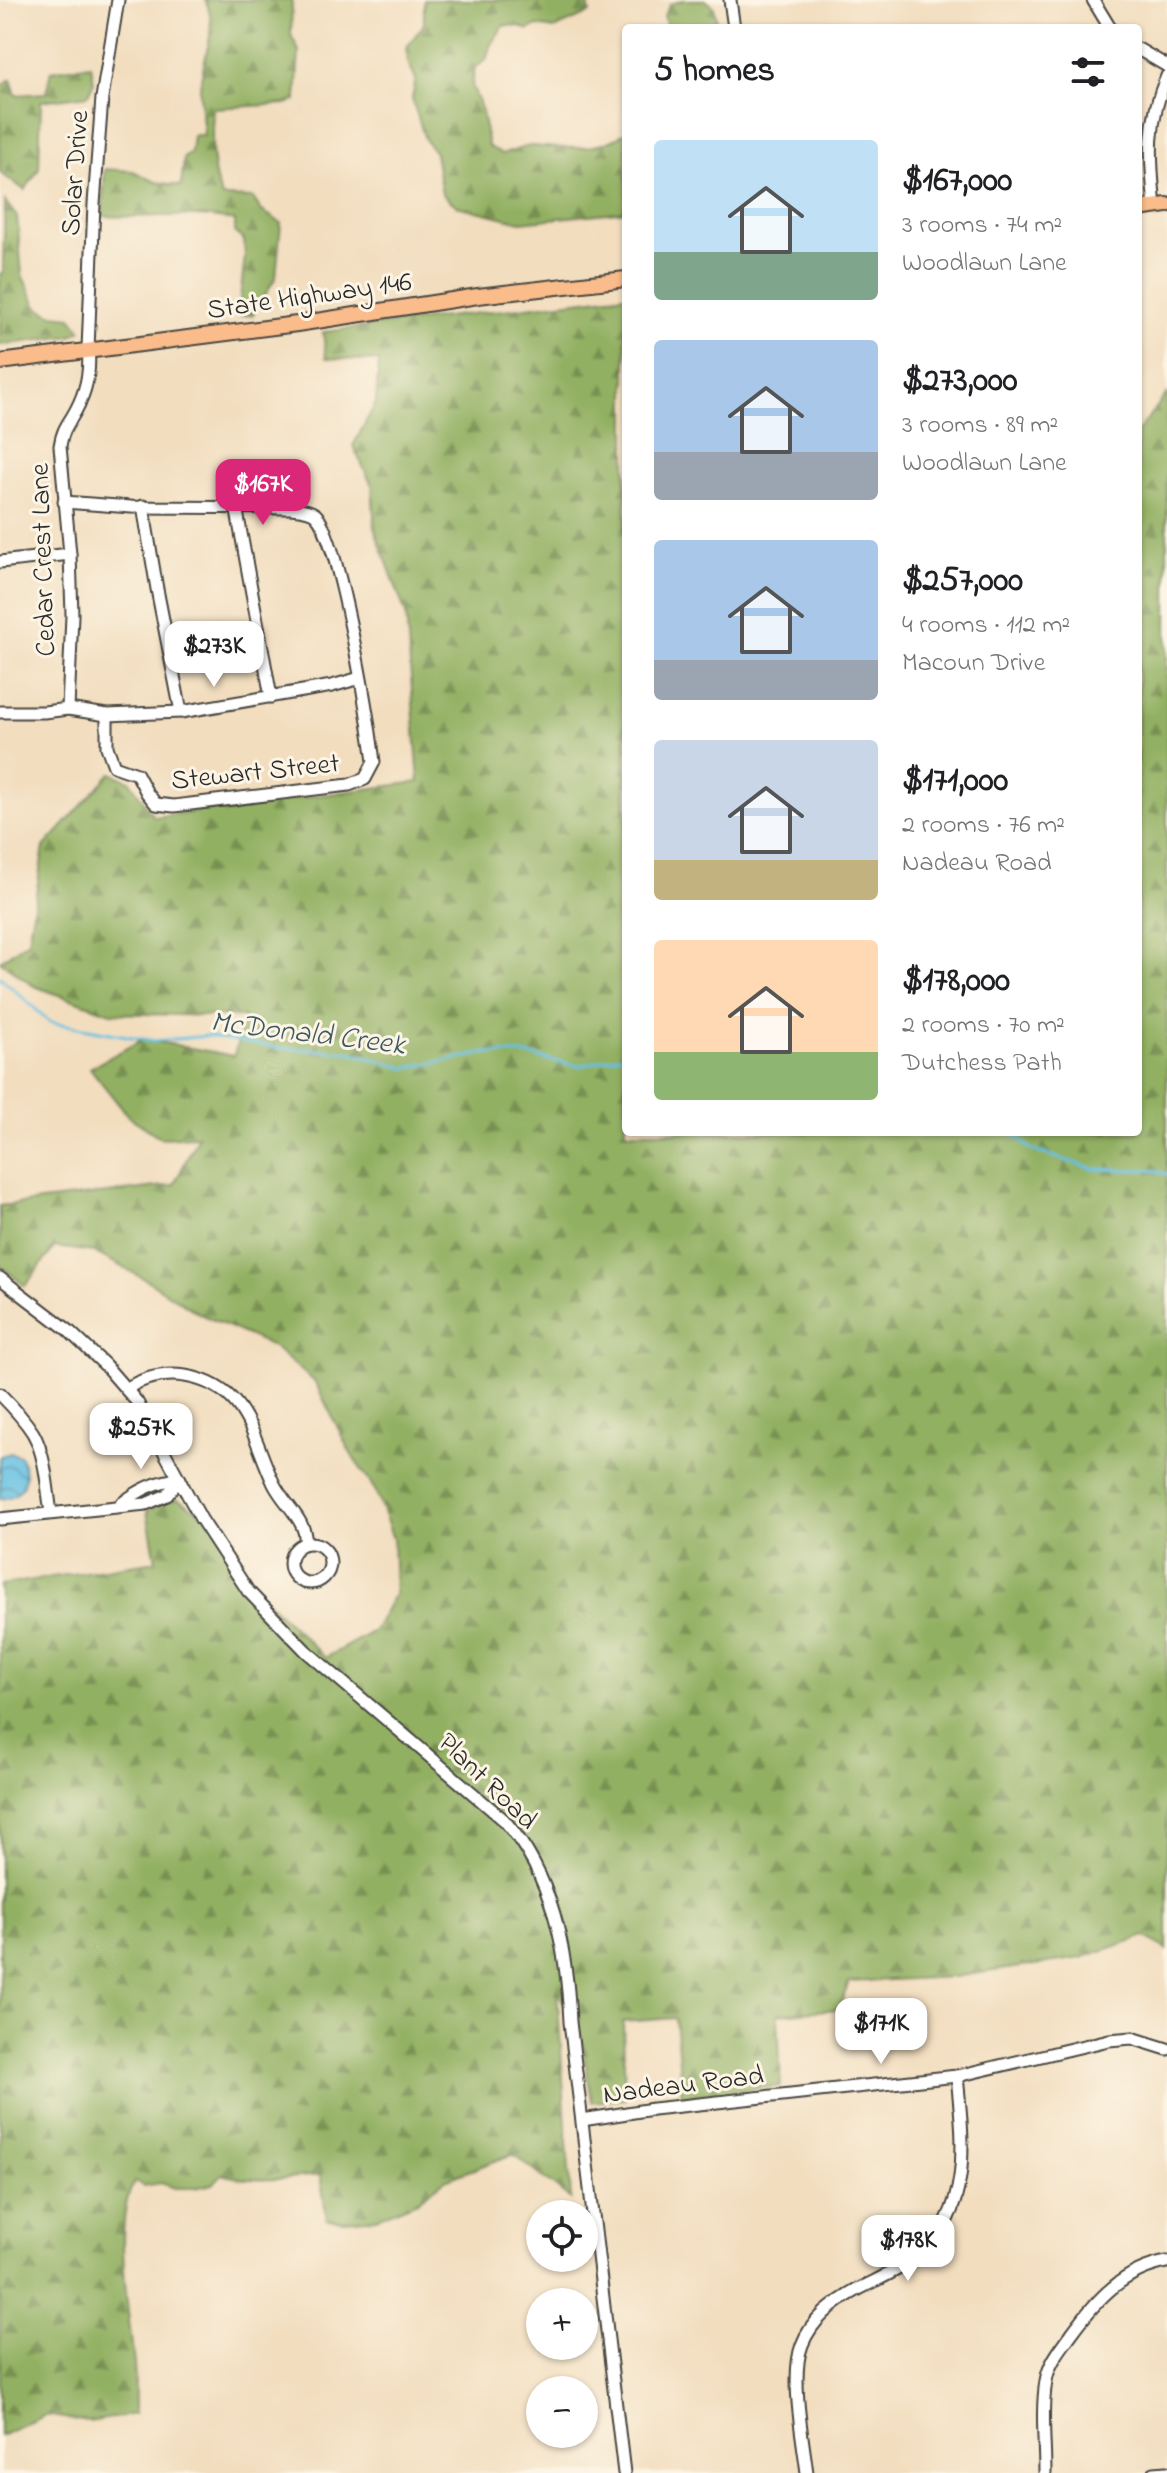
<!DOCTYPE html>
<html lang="en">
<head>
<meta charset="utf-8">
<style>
  :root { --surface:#fff; --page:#f6f6f6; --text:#202124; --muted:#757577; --accent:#db2777 }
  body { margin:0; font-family:"Indie Flower",sans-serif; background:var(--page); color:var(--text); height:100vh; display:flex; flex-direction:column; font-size:30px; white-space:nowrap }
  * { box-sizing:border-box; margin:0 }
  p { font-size:26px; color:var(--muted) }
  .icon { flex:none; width:44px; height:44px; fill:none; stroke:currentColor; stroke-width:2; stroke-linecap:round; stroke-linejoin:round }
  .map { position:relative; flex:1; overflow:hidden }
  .drawer { position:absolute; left:622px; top:24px; width:520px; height:1112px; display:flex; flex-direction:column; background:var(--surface); border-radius:8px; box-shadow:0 2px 6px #0004 }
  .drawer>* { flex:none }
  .tools { position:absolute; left:526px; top:2200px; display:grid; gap:16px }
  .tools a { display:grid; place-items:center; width:72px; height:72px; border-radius:50%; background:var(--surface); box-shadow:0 2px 6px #0004; font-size:40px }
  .price { position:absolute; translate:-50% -68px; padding:0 18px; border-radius:16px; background:#fff; color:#222; font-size:26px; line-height:52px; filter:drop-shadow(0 2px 4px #0008) }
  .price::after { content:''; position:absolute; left:50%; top:48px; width:24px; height:18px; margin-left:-12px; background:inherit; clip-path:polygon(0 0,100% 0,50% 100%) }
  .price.active { background:var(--accent); color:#fff }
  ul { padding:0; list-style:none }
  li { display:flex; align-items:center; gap:24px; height:200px; padding:0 32px }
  li span { display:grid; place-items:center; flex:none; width:224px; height:160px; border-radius:8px; color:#555 }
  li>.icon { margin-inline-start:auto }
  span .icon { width:96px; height:96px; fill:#fffc; stroke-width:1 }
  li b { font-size:34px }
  h2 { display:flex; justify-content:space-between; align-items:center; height:96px; padding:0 32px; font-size:34px }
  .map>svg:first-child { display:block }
  .forest { fill:url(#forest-firs); stroke:#5e6e46; stroke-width:2 }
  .water { fill:url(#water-waves); stroke:#487686; stroke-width:2 }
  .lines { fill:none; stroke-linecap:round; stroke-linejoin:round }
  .stream { stroke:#64c0e2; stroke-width:3 }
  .minor-casing { stroke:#494641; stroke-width:15 }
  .major-casing { stroke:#494641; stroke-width:18 }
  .minor { stroke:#fff; stroke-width:11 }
  .major { stroke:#fabc8b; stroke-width:14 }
  .labels { text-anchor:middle; stroke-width:6; stroke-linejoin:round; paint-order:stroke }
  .street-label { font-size:28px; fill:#2b2b2b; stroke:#fcf5e5 }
  .water-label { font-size:30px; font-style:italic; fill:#3c5862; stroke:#fcf5e5 }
</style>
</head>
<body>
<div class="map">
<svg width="1167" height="2473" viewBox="0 0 1167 2473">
  <defs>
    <pattern id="forest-firs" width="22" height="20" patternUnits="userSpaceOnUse" patternTransform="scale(2)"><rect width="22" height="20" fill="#92b062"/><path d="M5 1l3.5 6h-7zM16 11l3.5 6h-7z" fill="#778f51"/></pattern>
    <pattern id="water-waves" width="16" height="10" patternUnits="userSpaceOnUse" patternTransform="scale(2)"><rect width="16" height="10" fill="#64c0e2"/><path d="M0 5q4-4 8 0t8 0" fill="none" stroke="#539cb7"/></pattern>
  </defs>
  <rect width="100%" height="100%" fill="#fcf5e5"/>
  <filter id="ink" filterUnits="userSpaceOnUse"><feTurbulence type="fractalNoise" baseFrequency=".0125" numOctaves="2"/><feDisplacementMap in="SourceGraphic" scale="16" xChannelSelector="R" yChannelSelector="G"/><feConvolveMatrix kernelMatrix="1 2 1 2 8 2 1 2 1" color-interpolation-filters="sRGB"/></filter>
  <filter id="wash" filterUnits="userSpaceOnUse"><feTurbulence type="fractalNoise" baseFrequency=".006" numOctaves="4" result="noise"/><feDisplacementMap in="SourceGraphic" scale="32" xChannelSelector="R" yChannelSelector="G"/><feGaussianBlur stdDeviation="1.8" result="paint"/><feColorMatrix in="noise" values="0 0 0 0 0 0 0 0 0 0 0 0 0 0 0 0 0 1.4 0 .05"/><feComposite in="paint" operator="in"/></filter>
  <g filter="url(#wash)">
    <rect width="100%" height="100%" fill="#f2ddbe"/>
    <g class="forest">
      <path d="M205 0H292L291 35 299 51 296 100 286 104 213 108C212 137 209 170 222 197L253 198 261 210 281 223 276 277 253 315 238 316 245 257 244 240 235 232V221C193 211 146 219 102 216L105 169 133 171 156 182 181 186 184 158 191 152 193 135H204C203 120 200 104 200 89 201 61 220 28 205 0Z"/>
      <path d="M424 0H593L588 5 590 13 554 29 537 26 528 30 519 26 504 25 491 44 486 60 475 68 472 85 482 111 488 146 502 154C512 152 523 146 533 146 564 148 599 153 626 132V211L521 222 457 206 442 194 435 153 425 139 412 99 416 79 408 62 406 48 424 24Z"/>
      <path d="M684 0H705L714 6 718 28H667L664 16 670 4Z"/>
      <path d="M91 65 94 82 88 95 41 101 39 169 25 190 0 173V87L11 79 16 95 46 93 51 71Z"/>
      <path d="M5 201 17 217 22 275 37 307 53 315 71 317 81 330 71 336 0 345V274L3 272Z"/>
      <path d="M626 295V1132H1138V431L1167 394V1950L1145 1936 1081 1958 953 1977 849 1982 839 2009 778 2014 781 2086 682 2096 675 2018 623 2022 625 2099 592 2102 581 2035 557 1990 571 2199 513 2154 445 2180 417 2201 376 2218 345 2221 327 2219 320 2175C287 2178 254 2184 222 2174L213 2184 194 2188H175L161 2183 143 2186 135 2181C111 2217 130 2319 134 2364 135 2380 135 2397 135 2414L89 2422 45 2415 0 2436V1585L156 1561 147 1511 163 1502 178 1499 215 1522 236 1563 271 1605 325 1658 374 1631 395 1593 393 1539 375 1490 351 1454 315 1382 272 1346 200 1314 145 1279 94 1252 55 1247 25 1286 0 1265V1206L174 1185 198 1136 161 1138 128 1116 90 1068 143 1039 234 1056 244 1017 111 1013 34 986 0 961 28 941 44 847 111 773 130 781 154 817 419 782 406 614 375 530 372 485 353 446 376 403 379 361 326 358 323 332Z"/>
    </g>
    <path class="water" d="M11 1453 20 1456C30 1476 25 1497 0 1499V1456Z"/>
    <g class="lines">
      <g class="stream">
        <path d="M0 977 50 1022 154 1041 207 1036 280 1048 349 1052 405 1068 487 1053 522 1054 579 1066 626 1054"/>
        <path d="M1010 1132 1032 1150 1094 1169 1150 1170 1167 1174"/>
      </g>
    </g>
  </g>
  <g filter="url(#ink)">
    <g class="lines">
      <g class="minor-casing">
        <g id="minor">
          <path d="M730 0 734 28"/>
          <path d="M1093 0 1110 28"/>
          <path d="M1138 49 1167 66"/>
          <path d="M1155 207C1150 159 1147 121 1167 76"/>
          <path d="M64 502 131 507 291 508C299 509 308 509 315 514 339 535 369 722 374 762L365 779 349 785 174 806 156 804 147 793 137 774 114 766 107 747V715"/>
          <path d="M143 506 157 589 181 712"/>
          <path d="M236 506 271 697"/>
          <path d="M0 562 70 554"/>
          <path d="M68 709 107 715 181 712 332 686 360 678"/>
          <path d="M0 712H44L68 709 72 615 70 554 60 446C62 433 65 428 72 417 85 396 91 374 88 349L94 204 102 98 118 0"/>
          <path d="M0 1278 68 1330 105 1365 137 1402 201 1519 248 1591 306 1651 504 1820C553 1876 567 1950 570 2022L624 2473"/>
          <path d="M126 1389C143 1378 164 1373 185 1376 249 1387 251 1436 274 1484 284 1504 308 1522 305 1543"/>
          <path d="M0 1394C12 1406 24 1419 33 1433 46 1456 47 1488 51 1513"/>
          <path d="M120 1505C138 1490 156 1481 180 1479"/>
          <path d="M0 1519 146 1504 167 1495 180 1479"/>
          <circle cx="310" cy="1563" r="20"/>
          <path d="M582 2120 653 2109 957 2076 1109 2040 1132 2038 1167 2049"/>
          <path d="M807 2473C803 2439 790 2376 802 2345 812 2319 834 2303 857 2290 878 2279 902 2269 921 2254 973 2207 963 2138 957 2076"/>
          <path d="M1045 2473C1045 2443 1041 2411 1046 2381 1049 2362 1061 2349 1072 2333 1097 2299 1123 2270 1167 2262"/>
          <path d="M1154 2473 1167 2472"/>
        </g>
      </g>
      <g class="major-casing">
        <g id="major">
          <path d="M1138 209 1167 205"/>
          <path d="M0 362 297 324 478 296 626 279"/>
        </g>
      </g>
      <use href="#minor" class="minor"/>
      <use href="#major" class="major"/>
    </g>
  </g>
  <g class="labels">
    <g class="street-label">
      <text transform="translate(73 173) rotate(-86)" y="10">Solar Drive</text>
      <text transform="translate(309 294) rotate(-8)" y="10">State Highway 146</text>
      <text transform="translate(41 560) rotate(-92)" y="10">Cedar Crest Lane</text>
      <text transform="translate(255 770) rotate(-6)" y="10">Stewart Street</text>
      <text transform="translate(489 1780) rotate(44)" y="10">Plant Road</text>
      <text transform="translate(683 2083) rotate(-7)" y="10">Nadeau Road</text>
    </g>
    <g class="water-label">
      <text transform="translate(308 1032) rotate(7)" y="10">McDonald Creek</text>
    </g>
  </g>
</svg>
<div class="tools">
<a><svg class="icon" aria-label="locate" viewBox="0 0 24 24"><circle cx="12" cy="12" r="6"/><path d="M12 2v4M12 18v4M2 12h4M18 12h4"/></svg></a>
<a>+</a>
<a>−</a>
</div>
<b class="price active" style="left:263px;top:527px">$167K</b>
<b class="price" style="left:214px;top:689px">$273K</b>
<b class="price" style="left:141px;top:1471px">$257K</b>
<b class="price" style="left:881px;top:2066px">$171K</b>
<b class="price" style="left:908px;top:2283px">$178K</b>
<section class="drawer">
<h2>5 homes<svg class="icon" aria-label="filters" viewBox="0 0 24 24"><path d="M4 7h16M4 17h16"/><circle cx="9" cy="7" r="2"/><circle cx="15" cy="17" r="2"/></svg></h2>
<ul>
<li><span style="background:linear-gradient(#bfe0f5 70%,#7fa58c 0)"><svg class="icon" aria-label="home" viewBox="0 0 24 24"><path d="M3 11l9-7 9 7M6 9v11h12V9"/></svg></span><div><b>$167,000</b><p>3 rooms · 74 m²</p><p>Woodlawn Lane</p></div></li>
<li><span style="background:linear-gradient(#a9c7e8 70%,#9aa5b1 0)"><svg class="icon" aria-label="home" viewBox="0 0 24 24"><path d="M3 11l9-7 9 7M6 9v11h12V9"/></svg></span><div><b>$273,000</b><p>3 rooms · 89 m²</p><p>Woodlawn Lane</p></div></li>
<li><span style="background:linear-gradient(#a9c7e8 75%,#9aa5b1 0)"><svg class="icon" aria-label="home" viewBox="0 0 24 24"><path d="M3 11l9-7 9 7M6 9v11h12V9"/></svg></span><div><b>$257,000</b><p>4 rooms · 112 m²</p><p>Macoun Drive</p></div></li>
<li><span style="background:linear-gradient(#c9d6e8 75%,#c2b280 0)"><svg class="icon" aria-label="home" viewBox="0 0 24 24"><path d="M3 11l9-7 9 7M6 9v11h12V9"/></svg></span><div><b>$171,000</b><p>2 rooms · 76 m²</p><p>Nadeau Road</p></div></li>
<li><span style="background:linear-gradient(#ffd9b3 70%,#8fb573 0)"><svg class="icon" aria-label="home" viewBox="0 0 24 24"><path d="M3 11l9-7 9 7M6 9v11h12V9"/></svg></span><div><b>$178,000</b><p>2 rooms · 70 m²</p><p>Dutchess Path</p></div></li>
</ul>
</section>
</div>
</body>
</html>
